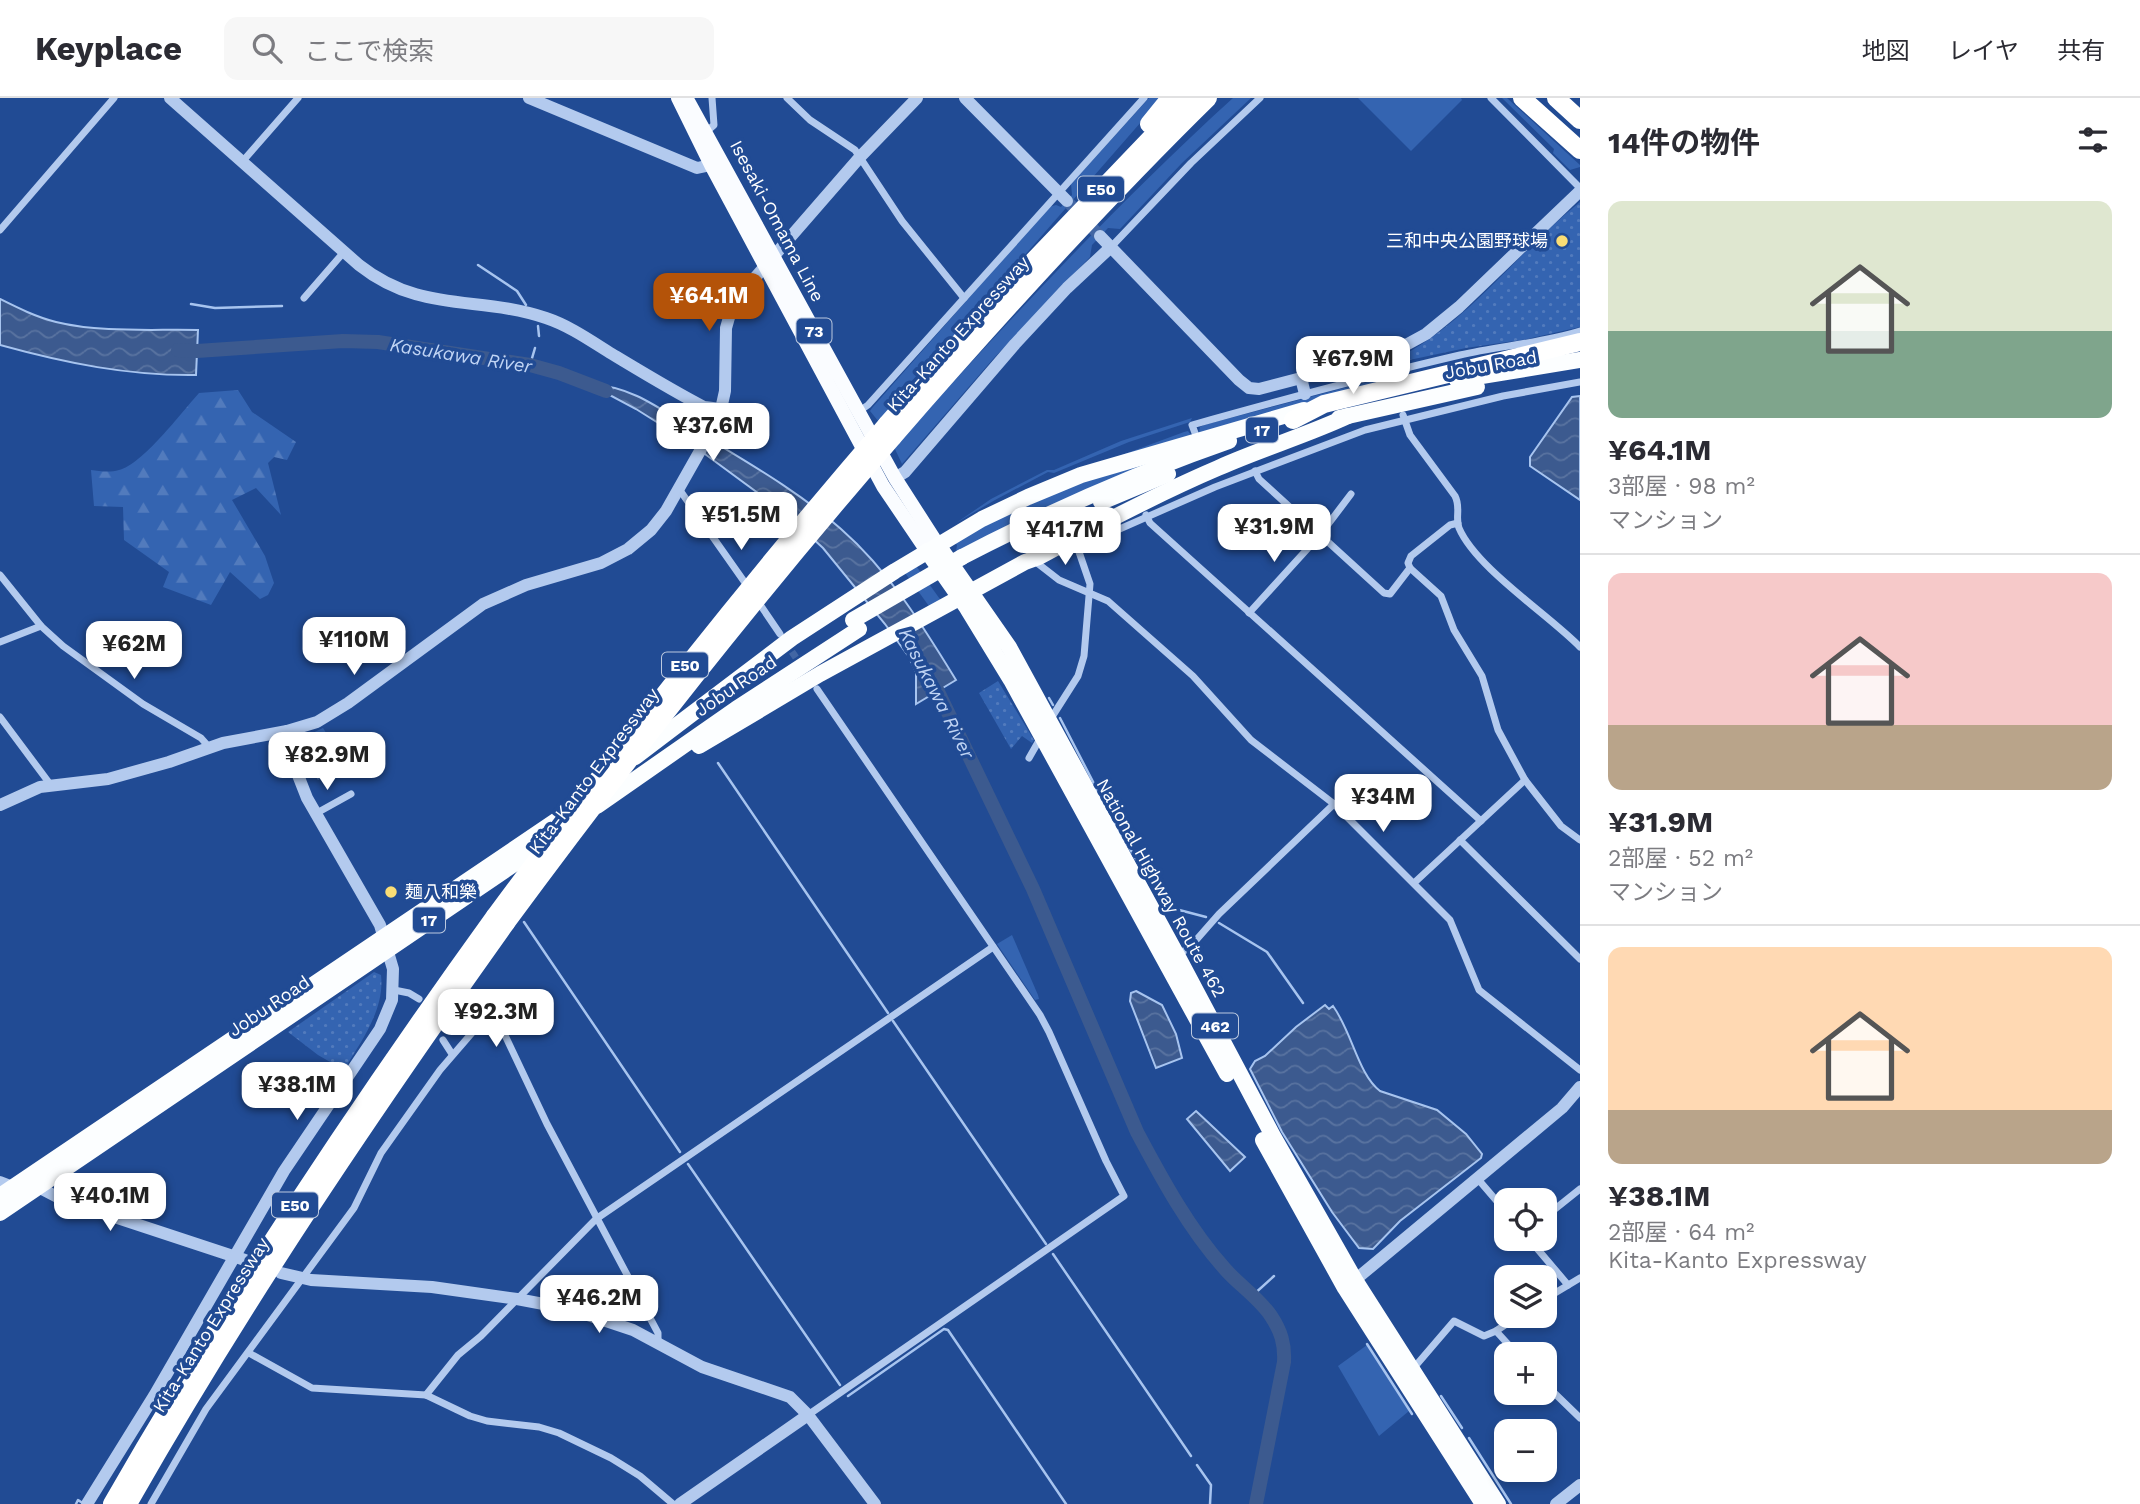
<!DOCTYPE html>
<html lang="ja">
<head>
<meta charset="utf-8">
<style>
  :root { --surface:#fff; --page:#f7f7f7; --text:#2b2b33; --muted:#7c7c81; --line:#e1e1e2; --accent:#b45309 }
  body { margin:0; font-family:"Work Sans","Noto Sans JP",sans-serif; background:var(--page); color:var(--text); height:100vh; display:flex; flex-direction:column; font-size:26px; white-space:nowrap }
  * { box-sizing:border-box; margin:0 }
  p { font-size:23px; color:var(--muted) }
  .icon { flex:none; width:38px; height:38px; fill:none; stroke:currentColor; stroke-width:2; stroke-linecap:round; stroke-linejoin:round }
  .map { position:relative; flex:1; overflow:hidden }
  .details { display:flex; flex-direction:column; background:var(--surface); width:560px }
  .details>* { flex:none }
  .buttons { position:absolute; left:1494px; top:1090px; display:grid; gap:14px }
  .buttons a { display:grid; place-items:center; width:63px; height:63px; border-radius:14px; background:var(--surface); box-shadow:0 4px 10px #0003; font-size:35px }
  .price { position:absolute; translate:-50% -60px; padding:0 16px; border-radius:14px; background:#fff; color:#222; font-size:23px; line-height:46px; filter:drop-shadow(0 2px 4px #0008) }
  .price::after { content:''; position:absolute; left:50%; top:42px; width:21px; height:16px; margin-left:-10px; background:inherit; clip-path:polygon(0 0,100% 0,50% 100%) }
  .price.on { background:var(--accent); color:#fff }
  ul { padding:0; list-style:none }
  li { display:grid; align-content:center; gap:14px; height:371px; padding:0 28px }
  li+li { border-top:2px solid var(--line) }
  li span { display:grid; place-items:center; height:217px; border-radius:14px; color:#555 }
  li>.icon { margin-inline-start:auto }
  span .icon { width:126px; height:126px; fill:#fffc; stroke-width:1 }
  li b { font-size:30px }
  h2 { display:flex; justify-content:space-between; align-items:center; height:84px; padding:0 28px; font-size:30px }
  header { display:flex; align-items:center; gap:42px; box-sizing:border-box; height:98px; padding:0 35px; background:var(--surface); border-bottom:2px solid var(--line) }
  header strong { font-size:33px }
  nav { display:flex; gap:38px; margin-inline-start:auto; font-size:24px }
  .search { width:490px; height:63px; background:var(--page); display:flex; align-items:center; gap:18px; box-sizing:border-box; padding:0 24px; border-radius:14px; color:var(--muted); font-size:26px }
  main { display:flex; flex:1; min-height:0 }
  .map>svg:first-child { display:block }
  .grass { fill:#3464b1 }
  .forest { fill:url(#forest-firs) }
  .cemetery { fill:url(#cemetery-stones) }
  .park { fill:url(#park-dots) }
  .water { fill:url(#water-waves); stroke:#a7c4ef; stroke-width:2 }
  .lines { fill:none; stroke-linecap:round; stroke-linejoin:round }
  .stream { stroke:#a7c4ef; stroke-width:2.5 }
  .river { stroke:#3c5a8f; stroke-width:14 }
  .minor-tunnel { stroke:#4266a4; stroke-width:7; stroke-dasharray:7 3.5; stroke-linecap:butt }
  .tertiary-tunnel { stroke:#4266a4; stroke-width:12; stroke-dasharray:12 6; stroke-linecap:butt }
  .minor { stroke:#b3caee; stroke-width:7 }
  .tertiary { stroke:#b3caee; stroke-width:12 }
  .primary { stroke:#fafcff; stroke-width:14 }
  .trunk { stroke:#fcfeff; stroke-width:16 }
  .motorway { stroke:#fff; stroke-width:18 }
  .trunk-bridge { stroke:#fcfeff; stroke-width:16 }
  .motorway-bridge { stroke:#fff; stroke-width:18 }
  .poi-dot { fill:#fadd75; stroke:#214b94; stroke-width:2.5 }
  .labels { text-anchor:middle; stroke-width:7; stroke-linejoin:round; paint-order:stroke }
  .shield { fill:#214b94; stroke:#bcc9df; stroke-width:2 }
  .shield-label { font-size:16px; font-weight:bold; fill:#fff }
  .street-label { font-size:18px; fill:#fff; stroke:#214b94 }
  .poi-label { font-size:18px; fill:#fff; stroke:#214b94; text-anchor:end }
  .water-label { font-size:19px; font-style:italic; fill:#c0d4f4; stroke:#214b94 }
</style>
</head>
<body>
<header>
<strong>Keyplace</strong>
<div class="search"><svg class="icon" aria-label="search" viewBox="0 0 24 24"><circle cx="10" cy="10" r="6"/><path d="M15 15l6 6"/></svg>ここで検索</div>
<nav><a>地図</a><a>レイヤ</a><a>共有</a></nav>
</header>
<main>
<div class="map">
<svg width="1580" height="1406" viewBox="0 0 1580 1406">
  <defs>
    <pattern id="forest-firs" width="22" height="20" patternUnits="userSpaceOnUse" patternTransform="scale(1.75)"><rect width="22" height="20" fill="#3464b1"/><path d="M5 1l3.5 6h-7zM16 11l3.5 6h-7z" fill="#527bbd"/></pattern>
    <pattern id="cemetery-stones" width="16" height="16" patternUnits="userSpaceOnUse" patternTransform="scale(1.75)"><rect width="16" height="16" fill="#3464b1"/><path d="M2 7V4a2 2 0 0 1 4 0v3zM10 15v-3a2 2 0 0 1 4 0v3z" fill="#527bbd"/></pattern>
    <pattern id="park-dots" width="8" height="8" patternUnits="userSpaceOnUse" patternTransform="scale(1.75)"><rect width="8" height="8" fill="#3464b1"/><path d="M2 2h.1M6 6h.1" fill="none" stroke="#527bbd" stroke-width="1.8" stroke-linecap="round"/></pattern>
    <pattern id="water-waves" width="16" height="10" patternUnits="userSpaceOnUse" patternTransform="scale(1.75)"><rect width="16" height="10" fill="#3c5a8f"/><path d="M0 5q4-4 8 0t8 0" fill="none" stroke="#5973a0"/></pattern>
  </defs>
  <rect width="100%" height="100%" fill="#214b94"/>
  <g class="grass">
    <path d="M1149 0H1162L879 324 870 313 872 310 1049 109 1056 107 1061 109 1072 97 1071 86Z"/>
    <path d="M1233 0H1251L1182 65 1120 131 1108 130 1092 147 1090 159 993 261 902 366 894 349C1003 229 1113 109 1233 0Z"/>
    <path d="M1358 0H1461L1462 2 1411 53Z"/>
    <path d="M1502 0H1507L1580 67V69L1570 72 1553 55 1554 51Z"/>
    <path d="M1386 279 1389 282 1065 378 1184 334 1188 333 1191 337 1199 334 1200 329 1204 327Z"/>
    <path d="M1192 320 1190 324 1129 344 1054 375 1048 374 995 402 956 425 991 401 1047 372H1054L1121 343Z"/>
    <path d="M1204 343 956 454 957 447 953 442 1047 394Z"/>
    <path d="M914 465 942 504 931 511 903 472Z"/>
    <path d="M1012 837 1038 897 1039 901 1035 902 997 846Z"/>
    <path d="M1367 1247 1409 1313 1379 1338 1338 1268Z"/>
  </g>
  <path class="forest" d="M238 292 252 314 296 344 287 362 274 359 268 365 281 417 256 390 232 402 265 458 274 485 268 497 260 501 230 474 211 507 163 489 169 474 124 442 123 409 94 408 91 372C99 373 110 375 119 372 142 367 182 314 199 295Z"/>
  <path class="cemetery" d="M323 630 341 659 343 668 318 682 301 652 304 650 302 640Z"/>
  <g class="park">
    <path d="M1580 104V229L1527 241 1466 250 1395 265 1394 262C1469 225 1516 155 1580 104Z"/>
    <path d="M998 583 1034 642 1032 645 1022 638 1011 651 979 595Z"/>
    <path d="M374 874 381 877C385 912 361 943 344 972L318 957 288 934Z"/>
  </g>
  <g class="water">
    <path d="M0 201C18 210 36 219 56 224 101 235 152 231 198 232L196 277C129 278 65 265 0 247Z"/>
    <path d="M591 287C631 287 663 313 696 333 745 363 797 392 841 431 889 473 923 528 956 582L916 606V574L909 559 885 526 823 450 785 415 690 345 636 311Z"/>
    <path d="M1580 298V402L1530 368V359L1572 299Z"/>
    <path d="M1136 893 1162 907 1176 936 1182 960 1156 970 1130 903 1131 895Z"/>
    <path d="M1325 907 1329 911 1333 908C1352 934 1358 976 1380 993L1437 1012 1466 1036 1482 1056 1481 1060 1400 1123 1373 1151 1359 1150 1332 1114 1282 1034 1250 971 1255 963 1265 958 1296 929Z"/>
    <path d="M1196 1013 1245 1059 1230 1073 1187 1021Z"/>
  </g>
  <g class="lines">
    <g class="stream">
      <path d="M478 167 517 193 526 207"/>
      <path d="M191 206 215 210 282 208"/>
      <path d="M538 228 539 238"/>
      <path d="M530 267 535 250"/>
      <path d="M1049 600 1053 607"/>
      <path d="M1060 620 1105 707"/>
      <path d="M718 665 888 915"/>
      <path d="M1114 724 1164 808 1206 819"/>
      <path d="M524 824 680 1054"/>
      <path d="M1219 825 1267 854 1303 905"/>
      <path d="M893 923 1046 1146"/>
      <path d="M688 1066 840 1287"/>
      <path d="M1053 1156 1191 1358"/>
      <path d="M1252 1198 1274 1178"/>
      <path d="M1367 1246 1412 1316"/>
      <path d="M848 1298 944 1231 948 1232 1066 1406"/>
      <path d="M1441 1298 1462 1330"/>
      <path d="M1469 1340 1511 1406"/>
      <path d="M1197 1367 1211 1387 1210 1406"/>
      <path d="M76 1406 78 1402 81 1404"/>
    </g>
    <g class="river">
      <path d="M178 252 197 253 343 243 378 244 530 267 559 275 606 293"/>
      <path d="M930 577 1033 791 1137 1034C1162 1081 1189 1131 1225 1171 1239 1187 1259 1200 1271 1218 1281 1233 1285 1246 1284 1264L1256 1406"/>
    </g>
    <path class="minor-tunnel" d="M786 545 801 567"/>
    <path class="tertiary-tunnel" d="M1067 103 1100 138"/>
    <g class="minor">
      <path d="M787 0 810 22 855 52 902 123 964 200"/>
      <path d="M1491 0 1580 90"/>
      <path d="M706 34 714 27 712 0"/>
      <path d="M242 64 298 0"/>
      <path d="M0 132 114 0"/>
      <path d="M1111 149 1191 65 1260 0"/>
      <path d="M304 200 344 154"/>
      <path d="M858 314 868 307 1144 0"/>
      <path d="M1403 317 1410 337 1455 398C1461 409 1455 420 1459 430 1476 470 1549 517 1580 549"/>
      <path d="M1195 335 1192 327C1281 302 1370 278 1460 257 1500 248 1541 245 1580 233"/>
      <path d="M1255 373 1259 381 1384 495 1390 496 1410 470"/>
      <path d="M679 391 748 489"/>
      <path d="M1146 417 1150 425 1481 723"/>
      <path d="M1458 425 1450 427 1411 458 1408 465 1410 470 1441 498 1454 532 1482 578 1498 632 1525 682 1561 728 1580 742"/>
      <path d="M1032 461 1059 482 1108 503 1193 578 1251 642 1334 706 1450 822 1479 892 1580 972"/>
      <path d="M0 477 41 528 63 548 143 606 201 640 209 649"/>
      <path d="M757 502 780 536"/>
      <path d="M1249 515 1320 437 1351 396"/>
      <path d="M0 544 41 528"/>
      <path d="M0 619 50 686"/>
      <path d="M1050 622 1078 578 1084 558 1090 486 1078 451 1081 448 1215 389 1365 332 1503 298 1580 284"/>
      <path d="M1029 660 1041 639"/>
      <path d="M315 716 351 696"/>
      <path d="M1460 742 1580 861"/>
      <path d="M1414 785 1525 682"/>
      <path d="M1176 858 1190 849 1219 816 1334 706"/>
      <path d="M394 892 409 895 419 901"/>
      <path d="M443 942 452 956"/>
      <path d="M1477 1080 1507 1115"/>
      <path d="M1545 1119 1580 1091"/>
      <path d="M1529 1141 1568 1187"/>
      <path d="M1545 1201 1580 1180"/>
      <path d="M1496 1233 1517 1256"/>
      <path d="M249 1255 312 1290 426 1297 470 1318 487 1323 539 1329 559 1335 611 1360 640 1378 673 1406"/>
      <path d="M1412 1272 1454 1223 1484 1238 1496 1233 1518 1218"/>
      <path d="M1545 1286 1580 1320"/>
      <path d="M426 1297 458 1257 481 1238 596 1121 993 849"/>
      <path d="M808 1317 1124 1098 1106 1063 1049 934 1040 917 817 591"/>
      <path d="M151 1406 206 1311 354 1110 381 1055 440 972 490 914H494L547 1026 658 1235V1245"/>
    </g>
    <g class="tertiary">
      <path d="M170 0 359 167C421 216 478 197 546 220 570 228 591 243 612 256 642 274 673 293 704 309L721 311"/>
      <path d="M529 0 697 70 711 67"/>
      <path d="M965 0 1067 103"/>
      <path d="M1100 138 1239 282 1249 290 1259 291 1370 262 1404 248 1426 236 1459 209 1580 93"/>
      <path d="M1301 280 1305 296"/>
      <path d="M895 380 905 374 1015 246 1067 190 1111 149"/>
      <path d="M0 707 40 689 108 681 169 664 223 645 287 633 317 624 348 605 483 506 526 487 601 465 628 451 651 432 666 413 713 330 721 311 725 293 726 230 730 216 740 197 860 59 917 0"/>
      <path d="M0 1084 13 1089 40 1090 63 1102 248 1163"/>
      <path d="M281 1175 311 1182 432 1189 517 1201 570 1211 633 1232 702 1269 790 1299 808 1317 875 1406"/>
      <path d="M1349 1187 1562 1010 1580 989"/>
      <path d="M87 1406 154 1298 284 1073 380 931 392 902 393 871 380 827 307 700 296 672 287 633"/>
      <path d="M680 1406 808 1317"/>
      <path d="M1556 1406 1580 1387"/>
    </g>
    <g class="primary">
      <path d="M678 0 711 67 883 388 927 453"/>
      <path d="M688 3 895 380 938 447"/>
    </g>
    <g class="trunk">
      <path d="M1457 282 1580 262"/>
      <path d="M1339 320 1477 289"/>
      <path d="M1101 404 1168 376"/>
      <path d="M938 447 1009 549 1177 857 1273 1038 1355 1182 1498 1406"/>
      <path d="M927 453 967 510 1011 582 1227 976"/>
      <path d="M962 459C1049 414 1137 375 1229 343"/>
      <path d="M699 648 820 576 1025 464 1039 459C1098 427 1157 396 1218 370 1260 351 1305 338 1348 318"/>
      <path d="M635 659 792 540 895 473 982 421 1028 399 1081 377 1304 312"/>
      <path d="M597 708 736 611 859 531"/>
      <path d="M1263 1042 1345 1190 1483 1406"/>
      <path d="M0 1098 572 712"/>
      <path d="M0 1115 548 743"/>
    </g>
    <g class="motorway">
      <path d="M1522 0 1580 52"/>
      <path d="M1556 0 1580 22"/>
      <path d="M1149 26 1170 0"/>
      <path d="M1293 322 1324 306 1580 244"/>
      <path d="M887 326 1014 183 1189 0"/>
      <path d="M893 339C994 223 1098 108 1208 0"/>
      <path d="M112 1406C228 1203 358 1008 495 818"/>
      <path d="M128 1406C242 1205 372 1013 506 825"/>
    </g>
    <path class="trunk-bridge" d="M853 522 962 459"/>
    <g class="motorway-bridge">
      <path d="M495 818C620 649 750 485 887 326"/>
      <path d="M506 825C629 658 757 496 893 339"/>
    </g>
  </g>
  <g class="poi-dot">
    <circle cx="1562" cy="143" r="7"/>
    <circle cx="391" cy="794" r="7"/>
  </g>
  <g class="labels">
    <g class="shield">
      <rect x="1078" y="78.5" width="46" height="25" rx="5"/>
      <rect x="796.5" y="220.5" width="35" height="25" rx="5"/>
      <rect x="1246" y="319.5" width="32" height="25" rx="5"/>
      <rect x="662" y="554.5" width="46" height="25" rx="5"/>
      <rect x="413" y="809.5" width="32" height="25" rx="5"/>
      <rect x="1192" y="915.5" width="46" height="25" rx="5"/>
      <rect x="272" y="1094.5" width="46" height="25" rx="5"/>
    </g>
    <g class="shield-label">
      <text x="1101" y="97">E50</text>
      <text x="814" y="239">73</text>
      <text x="1262" y="338">17</text>
      <text x="685" y="573">E50</text>
      <text x="429" y="828">17</text>
      <text x="1215" y="934">462</text>
      <text x="295" y="1113">E50</text>
    </g>
    <g class="street-label">
      <text transform="translate(777 123) rotate(62)" y="6">Isesaki-Omama Line</text>
      <text transform="translate(958 236) rotate(-48)" y="6">Kita-Kanto Expressway</text>
      <text transform="translate(1491 267) rotate(-10)" y="6">Jobu Road</text>
      <text transform="translate(736 588) rotate(-34)" y="6">Jobu Road</text>
      <text transform="translate(594 673) rotate(-53)" y="6">Kita-Kanto Expressway</text>
      <text transform="translate(1161 790) rotate(61)" y="6">National Highway Route 462</text>
      <text transform="translate(269 908) rotate(-34)" y="6">Jobu Road</text>
      <text transform="translate(211 1227) rotate(-58)" y="6">Kita-Kanto Expressway</text>
    </g>
    <g class="poi-label">
      <text x="1548" y="149">三和中央公園野球場</text>
      <text x="405" y="800" text-anchor="start">麺八和樂</text>
    </g>
    <g class="water-label">
      <text transform="translate(461 257) rotate(9)" y="7">Kasukawa River</text>
      <text transform="translate(937 595) rotate(63)" y="7">Kasukawa River</text>
    </g>
  </g>
</svg>
<div class="buttons">
<a><svg class="icon" aria-label="locate" viewBox="0 0 24 24"><circle cx="12" cy="12" r="6"/><path d="M12 2v4M12 18v4M2 12h4M18 12h4"/></svg></a>
<a><svg class="icon" aria-label="layers" viewBox="0 0 24 24"><path d="M12 4l9 5-9 5-9-5zM3 14l9 5 9-5"/></svg></a>
<a>+</a>
<a>−</a>
</div>
<b class="price on" style="left:709px;top:235px">¥64.1M</b>
<b class="price" style="left:1353px;top:298px">¥67.9M</b>
<b class="price" style="left:713px;top:365px">¥37.6M</b>
<b class="price" style="left:741px;top:454px">¥51.5M</b>
<b class="price" style="left:1274px;top:466px">¥31.9M</b>
<b class="price" style="left:1065px;top:469px">¥41.7M</b>
<b class="price" style="left:354px;top:579px">¥110M</b>
<b class="price" style="left:134px;top:583px">¥62M</b>
<b class="price" style="left:327px;top:694px">¥82.9M</b>
<b class="price" style="left:1383px;top:736px">¥34M</b>
<b class="price" style="left:496px;top:951px">¥92.3M</b>
<b class="price" style="left:297px;top:1024px">¥38.1M</b>
<b class="price" style="left:110px;top:1135px">¥40.1M</b>
<b class="price" style="left:599px;top:1237px">¥46.2M</b>
</div>
<section class="details">
<h2>14件の物件<svg class="icon" aria-label="filters" viewBox="0 0 24 24"><path d="M4 7h16M4 17h16"/><circle cx="9" cy="7" r="2"/><circle cx="15" cy="17" r="2"/></svg></h2>
<ul>
<li><span style="background:linear-gradient(#dfe7d0 60%,#7fa58c 0)"><svg class="icon" aria-label="home" viewBox="0 0 24 24"><path d="M3 11l9-7 9 7M6 9v11h12V9"/></svg></span><div><b>¥64.1M</b><p>3部屋 · 98 m²</p><p>マンション</p></div></li>
<li><span style="background:linear-gradient(#f6c9c9 70%,#b9a48a 0)"><svg class="icon" aria-label="home" viewBox="0 0 24 24"><path d="M3 11l9-7 9 7M6 9v11h12V9"/></svg></span><div><b>¥31.9M</b><p>2部屋 · 52 m²</p><p>マンション</p></div></li>
<li><span style="background:linear-gradient(#ffd9b3 75%,#b9a48a 0)"><svg class="icon" aria-label="home" viewBox="0 0 24 24"><path d="M3 11l9-7 9 7M6 9v11h12V9"/></svg></span><div><b>¥38.1M</b><p>2部屋 · 64 m²</p><p>Kita-Kanto Expressway</p></div></li>
</ul>
</section>
</main>
</body>
</html>
